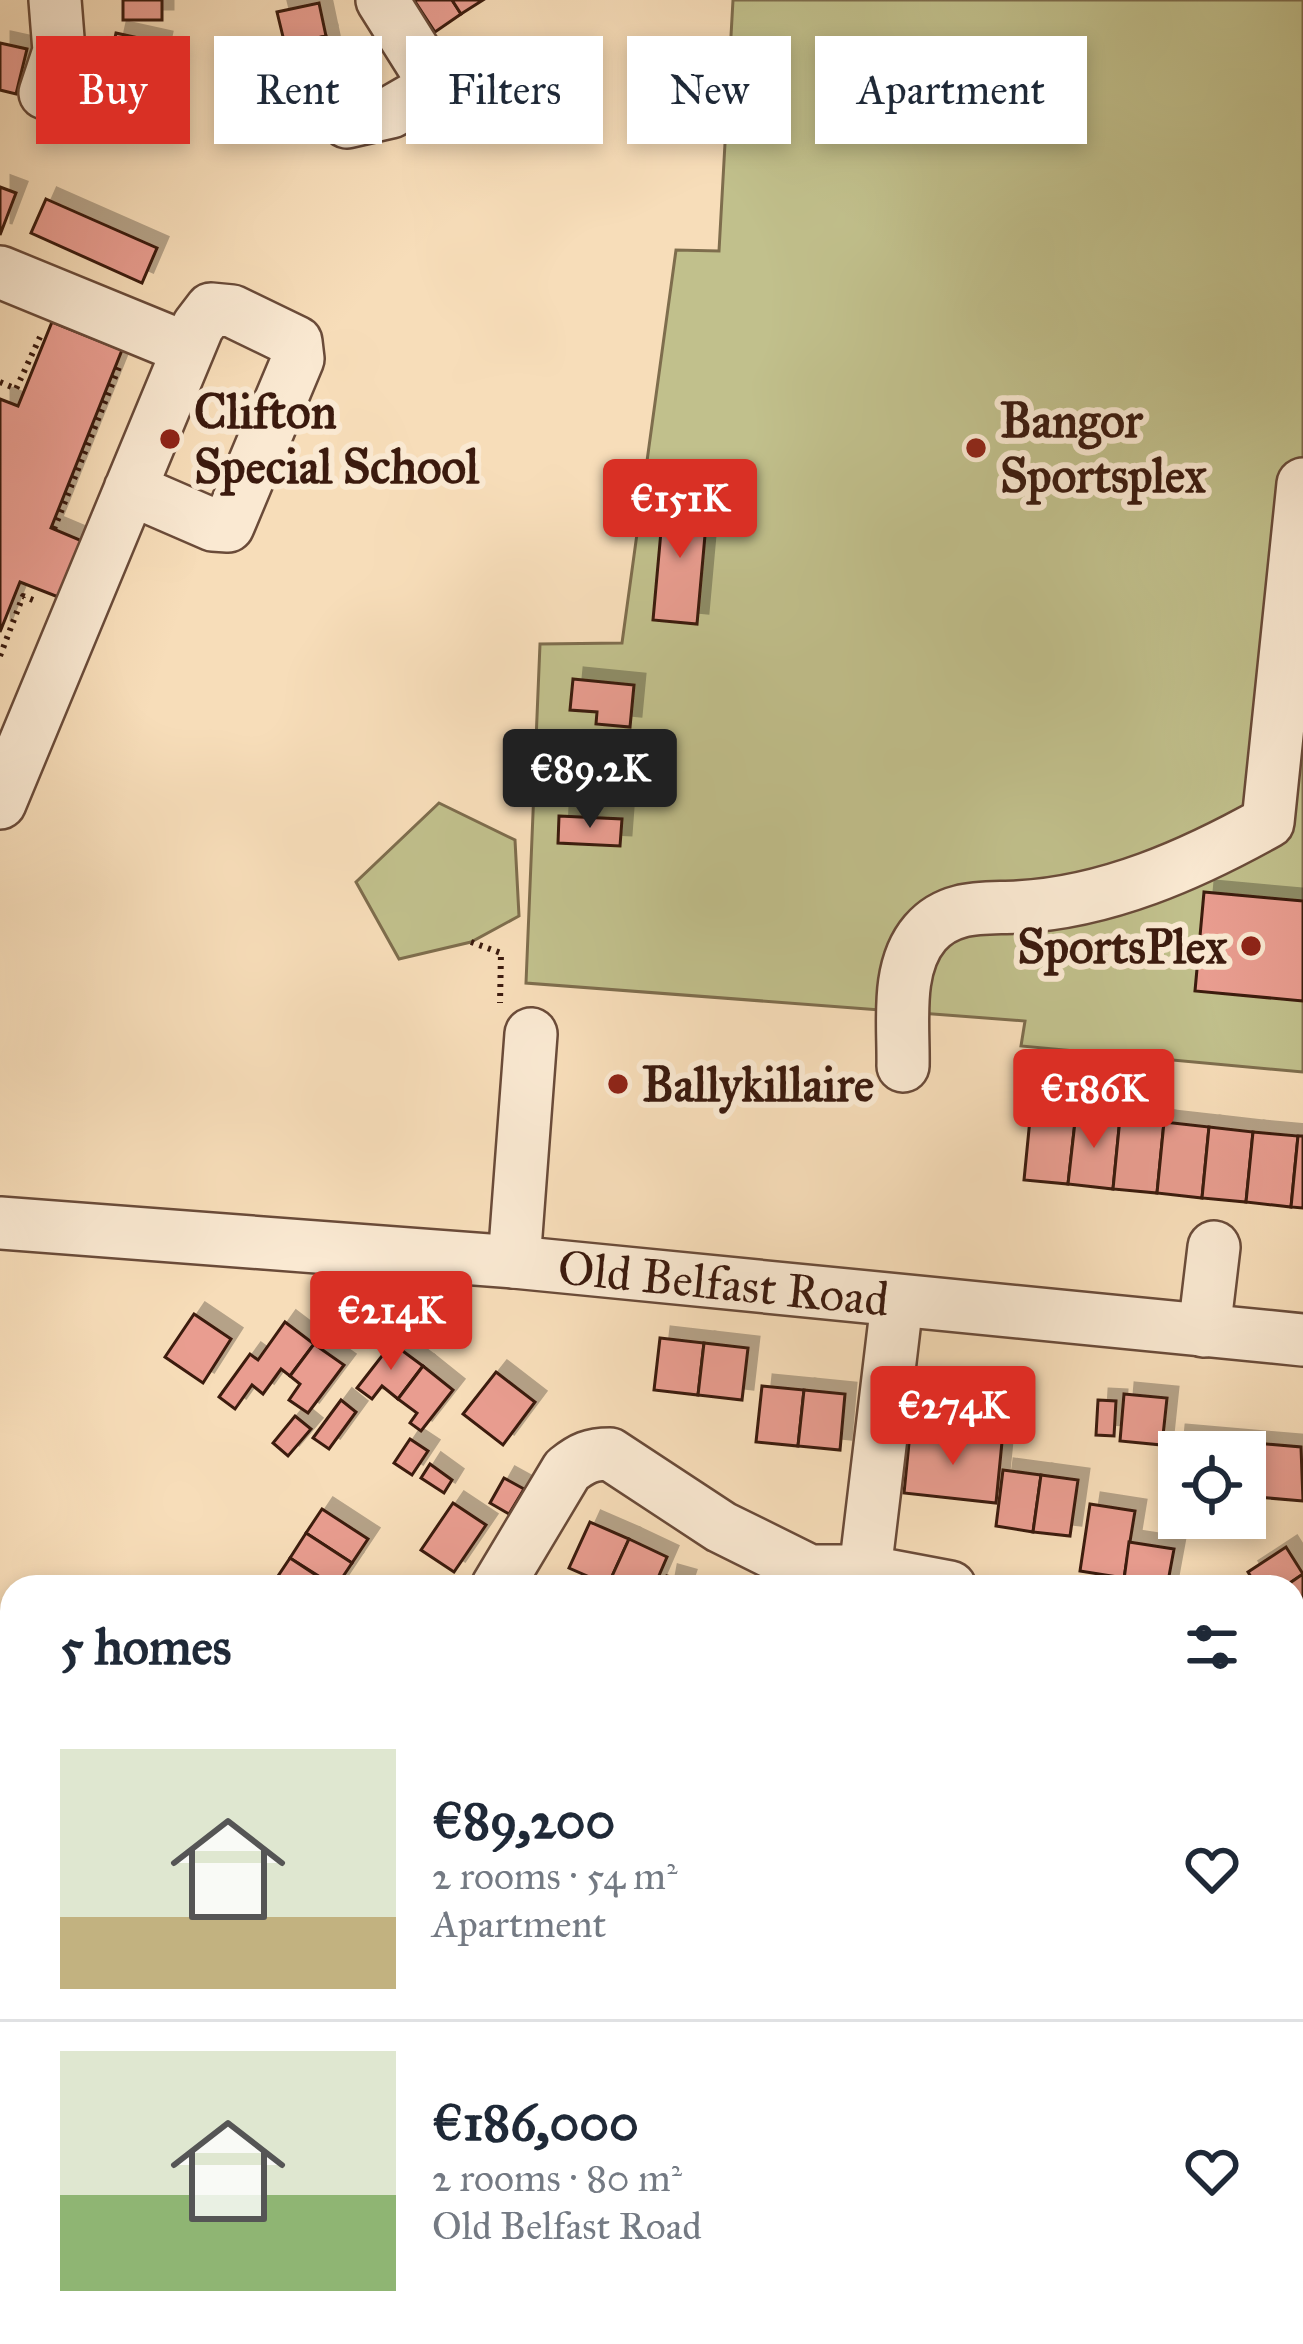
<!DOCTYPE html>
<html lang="en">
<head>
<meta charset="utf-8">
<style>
  :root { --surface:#fff; --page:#f6f6f7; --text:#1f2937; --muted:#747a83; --line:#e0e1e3; --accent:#d93025 }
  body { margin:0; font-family:"IM FELL Great Primer",serif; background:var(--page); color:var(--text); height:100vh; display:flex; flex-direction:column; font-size:45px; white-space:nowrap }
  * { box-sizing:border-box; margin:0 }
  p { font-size:39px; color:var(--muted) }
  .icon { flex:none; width:66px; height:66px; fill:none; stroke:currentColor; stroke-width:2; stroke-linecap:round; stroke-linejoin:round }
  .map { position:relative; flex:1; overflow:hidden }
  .panel { position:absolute; left:0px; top:1575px; width:1305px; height:771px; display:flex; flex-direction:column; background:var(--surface); border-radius:36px 36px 0 0; box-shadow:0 6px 18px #0003 }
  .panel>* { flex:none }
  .top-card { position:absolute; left:36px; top:36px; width:1233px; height:108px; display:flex; gap:24px }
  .buttons { position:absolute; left:1158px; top:1431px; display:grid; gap:24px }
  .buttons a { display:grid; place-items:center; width:108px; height:108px; border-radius:0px; background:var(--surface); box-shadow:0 6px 18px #0003; font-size:60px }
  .price { position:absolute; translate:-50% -102px; padding:0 27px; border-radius:12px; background:var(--accent); color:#fff; font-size:39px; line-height:78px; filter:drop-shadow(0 3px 6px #0008) }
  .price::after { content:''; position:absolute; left:50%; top:72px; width:36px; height:27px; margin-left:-18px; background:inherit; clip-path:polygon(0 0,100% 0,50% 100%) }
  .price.active { background:#222; color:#fff }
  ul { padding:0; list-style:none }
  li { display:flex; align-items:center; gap:36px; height:300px; padding:0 60px }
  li+li { border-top:3px solid var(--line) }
  li span { display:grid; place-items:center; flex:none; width:336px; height:240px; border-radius:0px; color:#555 }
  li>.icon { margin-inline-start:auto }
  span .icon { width:144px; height:144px; fill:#fffc; stroke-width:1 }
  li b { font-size:51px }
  h2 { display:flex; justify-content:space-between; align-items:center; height:144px; padding:0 60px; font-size:51px }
  .tag { padding:0 42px; border-radius:0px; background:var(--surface); box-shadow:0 6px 18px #0003; font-size:42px; line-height:108px }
  .tag.active { background:var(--accent); color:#fff }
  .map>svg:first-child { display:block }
  .green { fill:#c1c08c; stroke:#7e6d4d; stroke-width:3 }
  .building { fill:#e99d90; stroke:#3b1a0e; stroke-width:3; filter:url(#shadow) }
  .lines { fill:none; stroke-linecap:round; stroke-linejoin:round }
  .minor-casing { stroke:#6a4b39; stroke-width:56 }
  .highway-casing { stroke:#3b1a0e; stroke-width:70 }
  .path { stroke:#3b1a0e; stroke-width:6; stroke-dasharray:3 6; stroke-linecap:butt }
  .minor { stroke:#fae9d2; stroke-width:51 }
  .highway { stroke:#ecbe7c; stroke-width:66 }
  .poi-dot { fill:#8f2418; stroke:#fae9d2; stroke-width:4.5 }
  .labels { text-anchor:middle; stroke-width:12; stroke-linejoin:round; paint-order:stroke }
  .poi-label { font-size:48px; font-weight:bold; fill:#3b1a0e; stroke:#fae9d2; text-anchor:start }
  .street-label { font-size:48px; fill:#3b1a0e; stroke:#fae9d2 }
</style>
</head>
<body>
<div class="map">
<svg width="1303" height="2344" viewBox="0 0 1303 2344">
  <defs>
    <filter id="shadow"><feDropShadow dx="11" dy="-11" stdDeviation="0" flood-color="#0004"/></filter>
  </defs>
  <rect width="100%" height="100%" fill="#f7ddb9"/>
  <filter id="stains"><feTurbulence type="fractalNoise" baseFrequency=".00167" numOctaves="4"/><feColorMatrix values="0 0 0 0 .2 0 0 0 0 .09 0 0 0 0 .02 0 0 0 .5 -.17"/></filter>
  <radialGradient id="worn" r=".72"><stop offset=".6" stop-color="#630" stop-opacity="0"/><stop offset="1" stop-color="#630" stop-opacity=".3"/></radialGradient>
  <g class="green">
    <path d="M733 0H1303V1072L1021 1046 1025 1021 526 983 540 644 622 643 676 250 719 251Z"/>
    <path d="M439 803 515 840 519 916 471 942 399 959 356 882Z"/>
    <path d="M0 1800 12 1802V2334H143V2344H0Z"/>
    <path d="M1293 2108 1303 2111V2344H1017L1020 2334H1293Z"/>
  </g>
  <g class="building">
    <rect x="123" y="0" width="39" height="20"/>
    <path d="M414 0H452L461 14 435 32Z"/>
    <path d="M452 0H483L461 14Z"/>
    <path d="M319 3 326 36 285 45 277 12Z"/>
    <path d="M116 33 161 43 154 75 109 65Z"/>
    <path d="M326 36 333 69 292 78 285 45Z"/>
    <path d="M0 43 27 49 16 94 0 90Z"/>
    <path d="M109 65 154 75 146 107 101 97Z"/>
    <path d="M333 69 341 102 299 112 292 78Z"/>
    <path d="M101 97 146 107 140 139 95 129Z"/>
    <path d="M0 187 16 193 0 235Z"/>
    <path d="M46 199 157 248 142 283 31 233Z"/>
    <path d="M52 322 122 350 51 528 94 546 71 602 20 582 0 632V399L18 406Z"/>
    <path d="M664 498 708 502 697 624 653 620Z"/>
    <path d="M573 679 634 685 630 727 596 724 597 712 570 710Z"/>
    <path d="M559 816 622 819 620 846 558 843Z"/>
    <path d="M1204 892 1303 901V1001L1195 991Z"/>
    <path d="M1031 1109 1076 1113 1068 1184 1024 1180Z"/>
    <path d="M1076 1113 1120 1118 1113 1189 1068 1184Z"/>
    <path d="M1120 1118 1164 1122 1157 1193 1113 1189Z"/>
    <path d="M1164 1122 1209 1127 1202 1198 1157 1193Z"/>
    <path d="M1209 1127 1253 1132 1246 1202 1202 1198Z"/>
    <path d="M1253 1132 1298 1136 1291 1207 1246 1202Z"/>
    <path d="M1298 1136H1303V1208L1291 1207Z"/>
    <path d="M194 1314 231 1339 203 1383 165 1357Z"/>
    <path d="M285 1322 314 1344 290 1376 281 1369 263 1394 252 1385 235 1409 219 1397 250 1354 258 1360Z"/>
    <path d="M660 1338 704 1343 698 1395 654 1390Z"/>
    <path d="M392 1343 423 1366 398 1399 382 1386 372 1399 357 1388Z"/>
    <path d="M704 1343 748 1348 742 1400 698 1395Z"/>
    <path d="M314 1344 344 1365 308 1413 289 1400 300 1384 290 1376Z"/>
    <path d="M423 1366 453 1390 421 1431 410 1423 417 1413 398 1399Z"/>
    <path d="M496 1372 535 1402 503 1445 463 1414Z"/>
    <path d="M762 1386 804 1390 798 1446 756 1442Z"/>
    <path d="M804 1390 845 1394 840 1450 798 1446Z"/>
    <path d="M1124 1394 1167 1398 1162 1445 1120 1441Z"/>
    <path d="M341 1400 356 1412 329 1449 313 1438Z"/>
    <path d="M1098 1400 1116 1401 1114 1436 1096 1435Z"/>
    <path d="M295 1416 311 1429 288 1456 273 1443Z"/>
    <path d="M910 1433 1002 1442 996 1503 904 1493Z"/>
    <path d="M1175 1436 1301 1447 1303 1501 1245 1496V1452H1179V1491L1170 1490Z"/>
    <path d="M410 1439 428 1451 412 1475 394 1463Z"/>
    <path d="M430 1464 452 1480 444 1493 421 1478Z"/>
    <path d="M1003 1470 1041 1475 1033 1532 996 1526Z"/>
    <path d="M1041 1475 1078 1480 1070 1536 1033 1532Z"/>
    <path d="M504 1478 524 1489 509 1514 490 1503Z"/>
    <path d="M453 1503 486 1525 454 1572 421 1550Z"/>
    <path d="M1090 1504 1135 1511 1124 1578 1080 1571Z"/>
    <path d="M322 1509 368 1539 352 1563 306 1533Z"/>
    <path d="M590 1522 629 1539 608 1585 569 1568Z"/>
    <path d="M306 1533 352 1563 336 1587 290 1558Z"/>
    <path d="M629 1539 667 1557 654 1587 608 1585Z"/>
    <path d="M1129 1542 1174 1549 1167 1587H1123Z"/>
    <path d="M1286 1547 1303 1574 1284 1587H1257L1248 1572Z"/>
    <path d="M290 1558 334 1587 274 1582Z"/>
    <path d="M1303 1574V1613L1293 1619V1587H1284Z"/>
    <path d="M667 1576 685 1581 683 1587H665Z"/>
    <path d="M509 2334H534L540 2344H494Z"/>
    <path d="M534 2334H593L578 2344H540Z"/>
    <path d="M708 2334H756L759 2344H711Z"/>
    <path d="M910 2334H930L940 2344H900Z"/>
    <path d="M930 2334H980L990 2344H940Z"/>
  </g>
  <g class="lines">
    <g class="minor-casing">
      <g id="minor">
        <path d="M45 93 59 51 55 0"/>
        <path d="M347 122 391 112 436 86 382 0"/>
        <path d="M0 272 188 349"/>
        <path d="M0 803 198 326 211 309 232 311 296 342 298 359 228 526 213 525 130 489"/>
        <path d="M903 1066C904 1024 895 968 925 933 950 904 984 909 1018 907 1107 902 1191 865 1268 822L1303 484"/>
        <path id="s1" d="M0 1223 514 1262 1303 1340"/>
        <path d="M514 1262 531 1034"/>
        <path d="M1204 1331 1214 1247"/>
        <path d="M865 1571 897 1303"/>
        <path d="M497 1587 567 1470C582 1458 591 1454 610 1454L721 1527 810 1571H865L950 1587"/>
        <path d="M1293 1707 1303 1718"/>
        <path d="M1302 1766 1303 1763"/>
        <path d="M422 2334V2344"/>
        <path d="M828 2334V2344"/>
      </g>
    </g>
    <g class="highway-casing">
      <g id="highway">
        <path d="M0 1667 12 1670"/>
        <path d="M0 1746 12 1749"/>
        <path d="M1293 1972 1303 1975"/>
        <path d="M1293 2053 1303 2055"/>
      </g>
    </g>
    <g class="path">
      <path d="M0 382 16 389 40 337"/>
      <path d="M54 529 119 367"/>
      <path d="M0 656 23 596 38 602"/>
      <path d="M471 942 501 953 500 1003"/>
      <path d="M1119 2344 1123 2334"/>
    </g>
    <use href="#minor" class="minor"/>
    <use href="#highway" class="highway"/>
  </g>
  <g class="poi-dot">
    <circle cx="170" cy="439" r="12"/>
    <circle cx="976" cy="448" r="12"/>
    <circle cx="1251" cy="946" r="12"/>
    <circle cx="618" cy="1084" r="12"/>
  </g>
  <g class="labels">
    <g class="poi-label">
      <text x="194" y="428">Clifton<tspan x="194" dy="55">Special School</tspan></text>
      <text x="1000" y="437">Bangor<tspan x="1000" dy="55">Sportsplex</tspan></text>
      <text x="1227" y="963" text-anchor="end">SportsPlex</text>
      <text x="642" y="1101">Ballykillaire</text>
    </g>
    <g class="street-label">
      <text dy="17" stroke="none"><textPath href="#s1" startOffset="726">Old Belfast Road</textPath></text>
    </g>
  </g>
  <rect width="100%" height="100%" filter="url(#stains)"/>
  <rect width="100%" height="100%" fill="url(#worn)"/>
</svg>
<div class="buttons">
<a><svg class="icon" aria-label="locate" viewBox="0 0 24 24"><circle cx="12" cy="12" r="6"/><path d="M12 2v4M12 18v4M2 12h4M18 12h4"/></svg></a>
</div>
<b class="price" style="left:680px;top:561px">€151K</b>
<b class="price active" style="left:590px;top:831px">€89.2K</b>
<b class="price" style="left:1094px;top:1151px">€186K</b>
<b class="price" style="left:391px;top:1373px">€214K</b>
<b class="price" style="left:953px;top:1468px">€274K</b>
<div class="top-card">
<a class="tag active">Buy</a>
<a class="tag">Rent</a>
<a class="tag">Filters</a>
<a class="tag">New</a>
<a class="tag">Apartment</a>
</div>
<section class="panel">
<h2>5 homes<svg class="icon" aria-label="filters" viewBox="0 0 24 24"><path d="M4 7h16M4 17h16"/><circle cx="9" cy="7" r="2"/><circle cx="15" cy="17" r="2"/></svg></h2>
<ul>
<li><span style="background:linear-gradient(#dfe7d0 70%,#c2b280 0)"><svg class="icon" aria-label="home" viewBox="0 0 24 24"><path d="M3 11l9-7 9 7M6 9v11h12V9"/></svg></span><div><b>€89,200</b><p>2 rooms · 54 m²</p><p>Apartment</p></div><svg class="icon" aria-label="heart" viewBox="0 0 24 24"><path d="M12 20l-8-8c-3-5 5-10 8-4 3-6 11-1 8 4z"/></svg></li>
<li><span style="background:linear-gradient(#dfe7d0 60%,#8fb573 0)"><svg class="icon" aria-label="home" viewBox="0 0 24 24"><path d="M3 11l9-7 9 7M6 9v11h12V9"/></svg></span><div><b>€186,000</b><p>2 rooms · 80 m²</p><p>Old Belfast Road</p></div><svg class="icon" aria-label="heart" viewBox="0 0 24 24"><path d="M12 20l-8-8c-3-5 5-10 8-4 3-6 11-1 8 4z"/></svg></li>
</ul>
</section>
</div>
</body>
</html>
